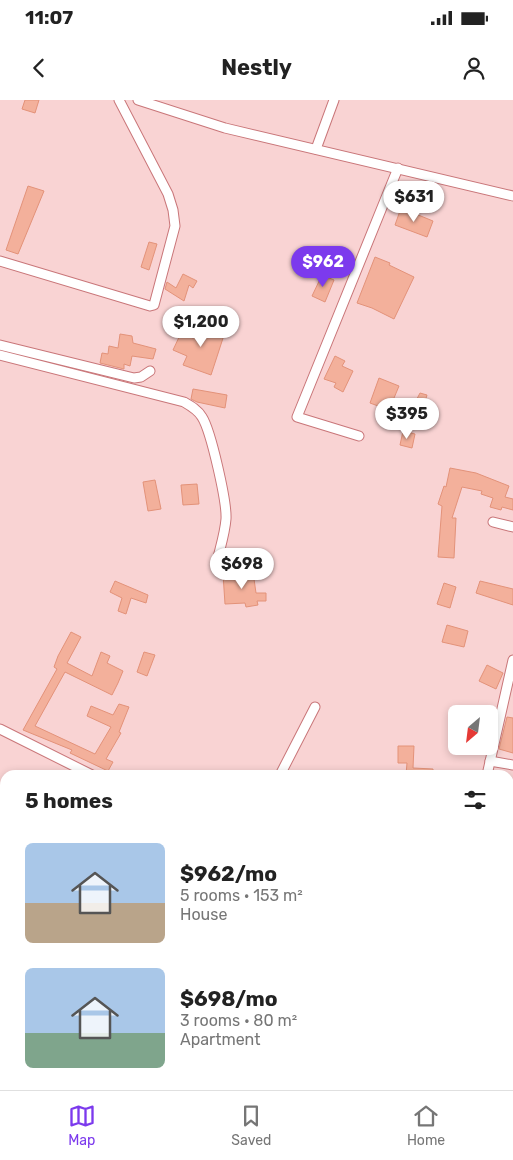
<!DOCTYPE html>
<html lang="en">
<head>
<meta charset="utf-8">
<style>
  :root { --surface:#fff; --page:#f2f2f2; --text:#222; --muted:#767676; --line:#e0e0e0; --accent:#7c3aed }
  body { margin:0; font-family:Rubik,sans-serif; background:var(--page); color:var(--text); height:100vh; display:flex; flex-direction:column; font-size:19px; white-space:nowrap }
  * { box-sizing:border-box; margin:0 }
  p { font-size:16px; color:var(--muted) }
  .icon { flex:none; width:28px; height:28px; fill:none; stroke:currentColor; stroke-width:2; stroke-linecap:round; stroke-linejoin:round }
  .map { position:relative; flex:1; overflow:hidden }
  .side { position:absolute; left:0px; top:670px; width:514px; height:320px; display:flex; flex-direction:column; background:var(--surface); border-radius:15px 15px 0 0; box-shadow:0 2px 8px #0003 }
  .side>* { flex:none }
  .needle { width:32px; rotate:208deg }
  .controls { position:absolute; left:448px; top:605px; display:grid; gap:10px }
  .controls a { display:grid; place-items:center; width:50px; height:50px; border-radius:8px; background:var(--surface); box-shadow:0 2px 8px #0003; font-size:25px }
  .price { position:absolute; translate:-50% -42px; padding:0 11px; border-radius:18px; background:#fff; color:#222; font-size:16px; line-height:32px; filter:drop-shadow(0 1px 2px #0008) }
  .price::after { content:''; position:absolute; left:50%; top:30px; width:15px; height:11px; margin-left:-8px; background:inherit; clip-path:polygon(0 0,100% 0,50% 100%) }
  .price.current { background:var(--accent); color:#fff }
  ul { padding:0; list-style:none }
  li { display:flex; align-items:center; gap:15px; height:125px; padding:0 25px }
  li span { display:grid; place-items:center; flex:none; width:140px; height:100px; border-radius:8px; color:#555 }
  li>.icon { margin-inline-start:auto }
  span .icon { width:60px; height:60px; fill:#fffc; stroke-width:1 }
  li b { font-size:21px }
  h2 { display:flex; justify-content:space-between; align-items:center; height:60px; padding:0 25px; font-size:21px }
  .status { display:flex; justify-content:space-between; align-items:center; height:35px; padding:0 25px; background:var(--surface); direction:ltr }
  .status svg { height:14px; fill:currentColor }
  header { display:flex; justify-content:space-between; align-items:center; height:65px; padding:0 25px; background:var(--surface); font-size:22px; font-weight:700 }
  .tabs { display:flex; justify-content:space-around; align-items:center; height:70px; border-top:1px solid var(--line); background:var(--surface); font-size:14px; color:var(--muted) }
  .tabs a { display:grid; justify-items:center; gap:2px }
  .tabs .current { color:var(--accent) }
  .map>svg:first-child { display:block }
  .building { fill:#f3b09b; stroke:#e39279 }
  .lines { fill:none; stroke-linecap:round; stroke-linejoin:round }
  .minor-casing { stroke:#c97679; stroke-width:11 }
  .minor { stroke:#fff; stroke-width:9 }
</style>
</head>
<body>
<div class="status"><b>11:07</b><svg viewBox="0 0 49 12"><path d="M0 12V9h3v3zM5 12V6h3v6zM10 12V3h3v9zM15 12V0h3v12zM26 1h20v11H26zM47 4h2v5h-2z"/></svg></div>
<header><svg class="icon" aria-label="back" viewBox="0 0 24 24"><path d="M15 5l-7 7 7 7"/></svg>Nestly<svg class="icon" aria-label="person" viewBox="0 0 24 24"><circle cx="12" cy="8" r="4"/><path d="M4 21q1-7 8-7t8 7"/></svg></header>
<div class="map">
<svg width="513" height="990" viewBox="0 0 513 990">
  <rect width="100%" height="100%" fill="#f9d3d3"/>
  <g class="building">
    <path d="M25 0H39L35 13 22 9Z"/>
    <path d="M28 86 44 91 18 154 6 150Z"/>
    <path d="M401 108 433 121 427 137 395 125Z"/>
    <path d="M149 142 157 144 149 170 141 167Z"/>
    <path d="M375 157 390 163 389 165 414 177 394 219 372 208 357 203Z"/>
    <path d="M183 174 197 181 193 188 189 185 184 201 165 189 167 182 176 188Z"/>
    <path d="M322 175 334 180 325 202 312 196Z"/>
    <path d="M173 209 195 216 193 223 171 216Z"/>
    <path d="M198 222 225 232 211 275 183 265 187 256 173 250 181 233 193 238Z"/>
    <path d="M120 234 132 236 133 243 156 249 153 259 132 256 130 266 124 264V269L100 263 102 253 108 254 109 246 118 248Z"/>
    <path d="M335 256 345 261 342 266 353 271 343 292 334 287 336 283 324 279Z"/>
    <path d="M379 278 399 286 389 310 370 303Z"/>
    <path d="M193 289 227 295 225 308 197 302 191 299Z"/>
    <path d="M420 293 427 295 423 309 427 311 420 324 407 318Z"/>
    <path d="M403 331 415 334 412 348 400 345Z"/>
    <path d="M450 368 476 373 509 386 505 397 513 399V410L502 407 501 410 490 407 493 398 481 394 482 391 462 387 452 418H456L454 458 438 457 442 406 438 404 444 386 446 387Z"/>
    <path d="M155 380 161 409 148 411 143 382Z"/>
    <path d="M197 384 199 404 183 405 181 385Z"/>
    <path d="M253 472 256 493H266V501H257L258 505 246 507 245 503 225 504 223 474Z"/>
    <path d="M115 481 148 495 146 503 131 498 126 514 118 511 122 498 110 492Z"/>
    <path d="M480 481 513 489V505L476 493Z"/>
    <path d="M444 483 456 487 450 508 437 504Z"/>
    <path d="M447 525 468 531 464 547 442 542Z"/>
    <path d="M71 532 81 537 67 563 92 576 101 552 110 556 107 563 123 571 118 583 112 595 65 572 35 626 95 654 111 627 87 616 91 606 113 615 119 604 129 607 119 632 121 633 106 659 113 662 108 671 70 653 72 650 23 630 57 569 54 567 58 556Z"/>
    <path d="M144 552 155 555 147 576 137 572Z"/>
    <path d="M487 565 503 573 496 589 479 581Z"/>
    <path d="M507 617 513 618V653L499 649Z"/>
    <path d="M398 646H414L413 668 433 669V675H406L407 663H398Z"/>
  </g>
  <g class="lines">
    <g class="minor-casing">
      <g id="minor">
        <path d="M138 0 225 28 513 96"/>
        <path d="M316 49 334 0"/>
        <path d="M0 161 150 206 154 205 175 126 173 110 168 94 119 0"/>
        <path d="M0 245 134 278 141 277 150 271"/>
        <path d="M0 255 184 302C191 306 198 310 202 317 211 331 227 402 226 419 225 432 221 445 218 457"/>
        <path d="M359 336 297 317 398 68"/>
        <path d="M493 422 513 427"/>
        <path d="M0 629 92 675"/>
        <path d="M490 661 513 665"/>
        <path d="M280 675 315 607"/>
        <path d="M487 675 513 560"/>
        <path d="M509 877 513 880"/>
      </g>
    </g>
    <use href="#minor" class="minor"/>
  </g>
</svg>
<div class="controls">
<a><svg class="needle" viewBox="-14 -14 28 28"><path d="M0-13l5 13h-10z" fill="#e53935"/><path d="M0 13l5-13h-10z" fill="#767676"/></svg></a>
</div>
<b class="price" style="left:414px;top:123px">$631</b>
<b class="price current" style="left:323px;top:188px">$962</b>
<b class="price" style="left:201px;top:248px">$1,200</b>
<b class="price" style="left:407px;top:340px">$395</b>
<b class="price" style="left:242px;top:490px">$698</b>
<section class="side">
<h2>5 homes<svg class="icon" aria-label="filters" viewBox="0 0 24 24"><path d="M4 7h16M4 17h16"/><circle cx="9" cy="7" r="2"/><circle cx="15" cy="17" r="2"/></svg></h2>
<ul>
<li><span style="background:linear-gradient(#a9c7e8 60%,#b9a48a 0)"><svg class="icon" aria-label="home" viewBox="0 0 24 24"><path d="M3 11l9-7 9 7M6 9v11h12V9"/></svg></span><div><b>$962/mo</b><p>5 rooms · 153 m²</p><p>House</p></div></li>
<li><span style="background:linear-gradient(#a9c7e8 65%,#7fa58c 0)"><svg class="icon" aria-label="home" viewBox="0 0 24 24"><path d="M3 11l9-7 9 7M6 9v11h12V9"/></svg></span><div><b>$698/mo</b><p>3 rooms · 80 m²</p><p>Apartment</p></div></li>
</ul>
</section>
</div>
<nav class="tabs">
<a class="current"><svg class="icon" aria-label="map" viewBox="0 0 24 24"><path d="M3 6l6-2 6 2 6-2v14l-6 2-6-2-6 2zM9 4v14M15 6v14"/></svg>Map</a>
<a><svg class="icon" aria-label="saved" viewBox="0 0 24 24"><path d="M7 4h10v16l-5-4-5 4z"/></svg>Saved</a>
<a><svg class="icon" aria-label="home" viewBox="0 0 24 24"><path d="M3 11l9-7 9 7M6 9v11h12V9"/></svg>Home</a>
</nav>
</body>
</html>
